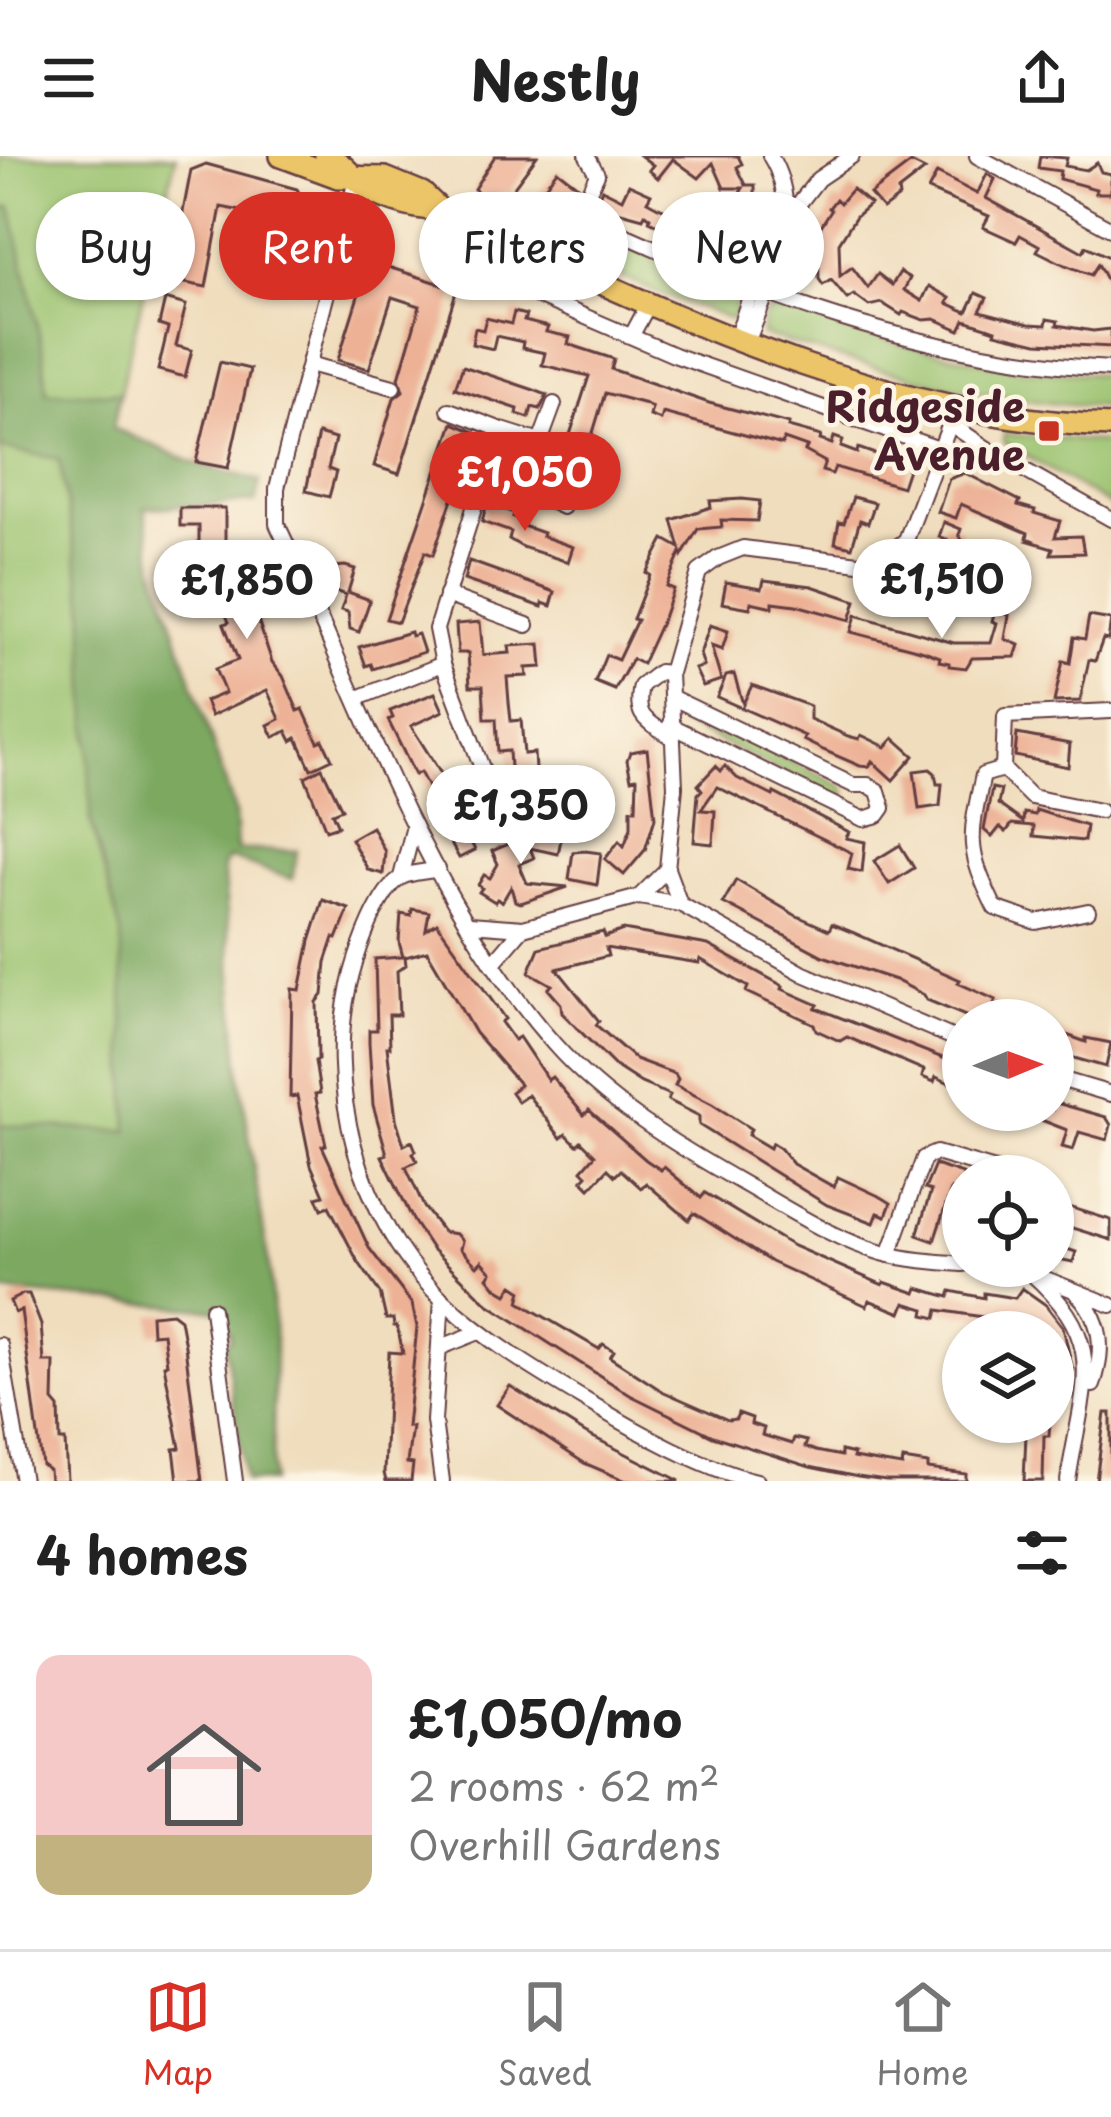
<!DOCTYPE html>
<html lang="en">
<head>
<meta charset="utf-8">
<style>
  :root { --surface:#fff; --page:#f2f2f2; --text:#222; --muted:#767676; --line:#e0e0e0; --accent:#d93025 }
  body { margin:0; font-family:"Playpen Sans",sans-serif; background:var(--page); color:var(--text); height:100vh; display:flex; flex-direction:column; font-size:45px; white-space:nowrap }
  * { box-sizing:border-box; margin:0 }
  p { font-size:39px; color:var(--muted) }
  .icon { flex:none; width:66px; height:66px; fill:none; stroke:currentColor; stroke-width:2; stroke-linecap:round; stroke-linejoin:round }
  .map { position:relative; height:1325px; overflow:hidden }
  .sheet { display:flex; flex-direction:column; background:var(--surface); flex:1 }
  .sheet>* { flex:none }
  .hud { position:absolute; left:36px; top:36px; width:1041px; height:108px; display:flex; gap:24px }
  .needle { width:78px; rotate:89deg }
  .buttons { position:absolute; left:942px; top:843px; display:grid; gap:24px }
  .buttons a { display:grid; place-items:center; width:132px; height:132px; border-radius:50%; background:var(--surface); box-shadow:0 3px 9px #0004; font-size:60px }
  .price { position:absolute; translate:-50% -102px; padding:0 27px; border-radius:42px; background:#fff; color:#222; font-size:39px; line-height:78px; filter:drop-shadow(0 3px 6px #0008) }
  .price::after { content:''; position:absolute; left:50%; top:72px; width:36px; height:27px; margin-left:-18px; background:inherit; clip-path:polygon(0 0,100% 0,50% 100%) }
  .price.current { background:var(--accent); color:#fff }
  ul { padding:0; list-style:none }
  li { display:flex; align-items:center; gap:36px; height:300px; padding:0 36px }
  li+li { border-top:3px solid var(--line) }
  li span { display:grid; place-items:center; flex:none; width:336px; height:240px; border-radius:24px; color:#555 }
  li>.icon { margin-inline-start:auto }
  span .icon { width:144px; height:144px; fill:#fffc; stroke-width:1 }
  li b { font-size:51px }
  h2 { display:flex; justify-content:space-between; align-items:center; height:144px; padding:0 36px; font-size:51px }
  .pill { padding:0 42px; border-radius:54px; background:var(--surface); box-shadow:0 3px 9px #0004; font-size:42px; line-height:108px }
  .pill.current { background:var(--accent); color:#fff }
  header { display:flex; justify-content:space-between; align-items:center; height:156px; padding:0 36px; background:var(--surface); font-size:54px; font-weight:700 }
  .tab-bar { display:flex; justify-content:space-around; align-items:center; height:168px; border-top:3px solid var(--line); background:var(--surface); font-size:33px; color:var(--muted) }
  .tab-bar a { display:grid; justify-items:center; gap:6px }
  .tab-bar .current { color:var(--accent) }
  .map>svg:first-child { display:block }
  .green { fill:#9ac26e; stroke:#72704c; stroke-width:3 }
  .forest { fill:#7ba861; stroke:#626446; stroke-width:3 }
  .building { fill:#edb195 }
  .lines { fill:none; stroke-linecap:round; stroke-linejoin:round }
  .minor-casing { stroke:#633c41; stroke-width:18 }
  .highway-casing { stroke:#633c41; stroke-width:26 }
  .minor { stroke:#fff; stroke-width:14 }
  .highway { stroke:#ecc569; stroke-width:21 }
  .poi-dot { fill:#c8321e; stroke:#fcf5e5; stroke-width:4.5 }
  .labels { text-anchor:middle; stroke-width:9; stroke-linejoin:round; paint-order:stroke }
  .poi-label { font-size:42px; font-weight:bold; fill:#4a1f2b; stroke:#fcf5e5; text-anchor:end }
</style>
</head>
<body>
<header><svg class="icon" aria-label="menu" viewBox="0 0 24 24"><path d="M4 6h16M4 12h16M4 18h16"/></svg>Nestly<svg class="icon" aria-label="share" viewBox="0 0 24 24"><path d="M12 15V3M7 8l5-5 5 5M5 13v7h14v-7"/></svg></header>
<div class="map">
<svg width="1111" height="1325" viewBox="0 0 1111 1325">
  <rect width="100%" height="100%" fill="#fcf5e5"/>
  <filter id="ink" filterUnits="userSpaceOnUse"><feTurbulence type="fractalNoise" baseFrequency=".00833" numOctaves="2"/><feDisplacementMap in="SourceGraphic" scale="24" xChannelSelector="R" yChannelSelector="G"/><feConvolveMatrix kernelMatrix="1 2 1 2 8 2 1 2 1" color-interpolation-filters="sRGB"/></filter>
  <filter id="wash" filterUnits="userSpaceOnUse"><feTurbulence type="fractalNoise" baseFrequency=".004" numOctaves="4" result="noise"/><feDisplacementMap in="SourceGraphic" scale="48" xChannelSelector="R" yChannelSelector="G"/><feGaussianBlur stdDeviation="2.7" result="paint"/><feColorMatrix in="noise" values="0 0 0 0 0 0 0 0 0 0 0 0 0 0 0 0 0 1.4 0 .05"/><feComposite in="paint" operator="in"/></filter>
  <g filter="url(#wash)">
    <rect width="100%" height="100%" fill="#f0ddbd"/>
    <g class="green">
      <path d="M0 0H176L112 271 194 307 260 325 255 346 145 352 154 409 235 656 237 694 297 695 292 723 229 702 223 709 240 921 269 1111 275 1184 272 1325H245L225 1187 231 1183 230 1175 222 1171 219 1154 0 1135Z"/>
      <path d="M590 71 739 134 733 164 658 137 574 100Z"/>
      <path d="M781 150 899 188 1024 214 1111 219V251C991 249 876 212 762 179 761 163 765 154 781 150Z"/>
      <path d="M1004 278 1111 287V350L1003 286Z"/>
      <path d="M682 554 844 631 846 639 839 643 679 566 676 562Z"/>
    </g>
    <path class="forest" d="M11 51 43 196 47 236 120 237 113 272 194 307 260 325 255 346 145 352 154 409 235 656 237 694 297 695 292 723 229 702 223 709 240 921 269 1111 275 1184 272 1325H245L225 1187 231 1183 230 1175 222 1171 219 1154 0 1135V969L128 975 121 777 91 666 84 444 59 303 0 292V52Z"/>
    <g id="blocks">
      <g class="building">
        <path d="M495 0H537L508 39 504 35 494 48 474 33Z"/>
        <path d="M641 0H738L742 8 737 11 746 29H755V43L742 64 747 68 741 77 736 74 733 79 720 70 743 32H724L713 7 699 22 673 3 658 22 649 14 653 9Z"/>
        <path d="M1040 0 1067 2 1065 10 1086 14 1097 7 1101 16 1111 18V37H1095L1096 33 1059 23 1060 15 1038 12Z"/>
        <path d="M911 7 925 14 898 35 899 41 883 53 870 38Z"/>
        <path d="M206 8 297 33 305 47 292 107 257 100 266 60 221 51 206 131 170 124 191 14Z"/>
        <path d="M557 14 579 31 565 58 582 72 571 87 524 58Z"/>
        <path d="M937 17 977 38 987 18 995 23 986 42 1083 96 1086 90 1111 102V133L1098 108 1091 119 1065 109 1037 95 1040 90 1020 79 1016 86 983 71 989 60 928 34Z"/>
        <path d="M629 28 651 38 647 45 658 51 681 60V52L693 61 708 64 714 61 718 70 703 79 682 80 649 65 650 61 645 58 643 62 599 50 597 45 602 33 622 43Z"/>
        <path d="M852 33 870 48 856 60 839 87 840 120 852 111 868 132 878 118 892 129 900 116 910 122 904 134 922 145 929 130 950 142 947 147 967 156 976 137 987 142 980 155 1029 168 1046 169 1047 163 1058 165 1057 169 1093 175 1111 173V191L1037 187 995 177 996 174 965 164 960 174 935 163 924 164 903 156 901 159 882 147 869 150 854 139 847 143 831 124 823 129 819 123 818 75 831 54 829 52 836 43 840 47Z"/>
        <path d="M369 105 457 133 399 318 374 310 394 242 403 235 399 222 420 150 392 141 369 213 338 204Z"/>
        <path d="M165 143 186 149 176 190 192 194 185 221 158 214 168 172 159 169Z"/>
        <path d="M514 156 526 159 524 165 548 171 546 176 570 181 568 188 614 203 611 213 709 247 789 268 788 271 821 280 820 284 832 288 834 281 843 284 841 291 857 297 858 292 909 310 902 331 835 311 832 318 822 315 825 306 805 295 807 291 784 283 782 289 663 257 661 264 650 260 652 252 646 248 605 237 582 313V318L587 320 581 339 576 337 575 343 567 340 556 335 562 317 558 316 589 220 542 209 545 197 522 192 523 186 496 180 493 193 472 188 475 172 483 174 486 162 511 168Z"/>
        <path d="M220 206 250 213 228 312 196 306Z"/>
        <path d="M463 210 534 234 547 239 540 253 532 251 529 262 517 258 518 253 455 232Z"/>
        <path d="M453 267 475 276 433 399 425 396 398 466 386 463Z"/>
        <path d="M318 278 335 283 328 313 336 316 329 341 306 335Z"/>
        <path d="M965 317 1020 345 1018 349 1035 354 1034 357 1060 365 1055 381 1081 380 1084 397 1051 398 1053 392 1029 385 1032 384 1027 382 1028 377 961 348 956 362 938 356 949 323Z"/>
        <path d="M853 341 875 347 868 367 860 364 852 391 835 387 839 366 844 367Z"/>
        <path d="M742 343 760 345 757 365 721 364 722 371 698 373 682 400 681 396 666 430 673 433 663 462 642 508 632 503 615 534 595 526 606 499 618 504 637 464 633 463 650 419 646 417 664 383 680 392 672 364 711 351 710 345Z"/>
        <path d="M487 347 514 357 513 361 525 365 523 370 543 377 542 380 573 391 568 406 522 391 509 383 511 376 482 366Z"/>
        <path d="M180 352H225V395L247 458 255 455 272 506 283 520 298 555 303 553 318 586 323 584 332 603 311 613 297 582 292 585 287 575 274 581 268 569 280 563 267 534 211 560 205 545 225 537 215 513 238 504 224 468 229 466 210 423 205 424 199 401V370H180Z"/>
        <path d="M944 366 961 373 959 379 963 386 958 400 1013 420 1004 446 992 443 995 435 939 414 947 384 939 381Z"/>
        <path d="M469 405 555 436 551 450 543 447 542 451 464 424Z"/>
        <path d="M345 410 355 413 348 436 370 444 359 476 350 473 348 456 341 454 346 439 328 433 335 411Z"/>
        <path d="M764 424 812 430 856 445 850 464 796 449 773 446V451L751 446 750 452 722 447 726 426 762 432Z"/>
        <path d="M995 454 1009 459 1005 483 1019 489 1015 501 972 502 966 512 949 510V507L939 505 940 501 924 495 851 476 856 459 954 487H991L997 467 992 465Z"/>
        <path d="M1089 460 1111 464 1108 484 1103 483 1095 505 1089 504 1080 545 1054 546 1063 505 1070 507 1074 481 1085 483Z"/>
        <path d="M480 466 483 499 510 497 509 490 540 488 542 511 526 512 527 520 507 521 509 546 511 565 521 564 524 598 534 597 536 630 551 629 553 659 530 661 527 638H518V629H511L509 595 498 596 496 563H485L483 530H470L468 497H458L456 468Z"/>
        <path d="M710 469 728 475 722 494 711 490 721 524 703 530 695 513 704 510 700 498Z"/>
        <path d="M410 476 411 480 418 478 424 496 373 513 371 508 366 510 359 491Z"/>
        <path d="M734 518 743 548 752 529 810 550V563L848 580 859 583 861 579 886 591 894 582 914 600 893 624 872 605 869 611 860 610 823 594 803 584 805 580 717 541 726 520Z"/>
        <path d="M435 537 443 555 411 570 455 640 449 643 475 694 459 702 433 656 439 652 420 616 415 619 388 564 393 562 390 555Z"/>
        <path d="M1017 578 1070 588 1068 611 1015 600Z"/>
        <path d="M647 593 655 662 645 694 624 719 605 703 619 685 624 690 631 672V653H636L637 622 631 623 627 604 630 596Z"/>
        <path d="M716 610 721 615 725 610 737 622 773 640 774 637 849 676 846 682 865 686 862 716 848 713 852 697 717 631 701 654 715 655 713 688 694 686 698 638 702 634 698 629Z"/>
        <path d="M322 612 342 653 332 657 338 670 326 674 305 621Z"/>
        <path d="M930 613 935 617 937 628H942L940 650 919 653 914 615Z"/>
        <path d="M992 632 1001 634 998 648 1023 666 1024 657 1035 659 1036 654 1086 670 1084 685 1033 680 1034 670 1012 668 1006 676 1000 671 992 681 984 674Z"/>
        <path d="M557 667 564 669 558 698 530 692 534 702 519 708 527 727 568 731 521 747 515 745 511 731 502 746 497 743 495 746 479 736 482 732 478 729 484 719 490 722 498 708 492 695Z"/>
        <path d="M372 671 385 696 383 718 368 714 351 683Z"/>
        <path d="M900 689 914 712 889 728 874 705Z"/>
        <path d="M585 695 601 697 597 729 569 723 573 696Z"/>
        <path d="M736 724 795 759 829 774 832 768 854 777 960 824 958 827 996 844 994 847 1033 864H975L927 844 924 839 895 824 823 800 723 747Z"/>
        <path d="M323 744 349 753 337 783 334 782 326 806 323 839 317 846 318 904 315 905 320 937 315 938 326 989 322 990 369 1092 412 1148 417 1171 407 1271H412L407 1307 413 1308 411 1325H386L384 1317 389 1196 403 1197 397 1170H394L393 1163H386L380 1137 357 1104 329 1050 322 1053 317 1041 324 1039 311 1009 297 940 290 941 292 833 300 834 310 785Z"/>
        <path d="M412 753 429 756 426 774 437 767 505 863 501 866 514 884 519 881 548 924 552 921 584 959 589 954 646 1004 661 1014 664 1011 701 1042 705 1037 791 1089 883 1129 884 1126 916 1137 918 1132 949 1141 951 1135 984 1142V1137L1015 1142 1022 1132 1046 1149 1063 1171 1073 1215 1059 1222 1053 1208V1176H1022L1008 1165 938 1154 936 1162 924 1159 925 1153 905 1147 901 1157 869 1144 867 1150 771 1106 694 1057 689 1064 646 1027 641 1032 621 1014 615 1020 608 1013 590 1032 582 1024 587 1019 582 1014 595 999 581 985 577 989 566 978 561 982 528 939 518 946 511 936 520 929 475 877 427 795 405 801 406 809 397 815 399 859H389L390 891H387L396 963 404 989 412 985 416 995 413 997 417 1005 406 1011 424 1051 443 1076 456 1078 462 1085 460 1093 477 1110 482 1105 492 1116 488 1121 497 1132 507 1138 513 1129 522 1135 519 1146 599 1193 603 1188 614 1195 610 1201 662 1235 728 1264 736 1263 738 1257 752 1262 751 1268 764 1272 762 1279 792 1288 794 1282 807 1285 805 1291 816 1295 841 1300V1295L854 1298 853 1302 902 1310 903 1304 928 1308V1313L966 1318V1325H886L858 1321 810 1311 713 1280 630 1239 488 1148 432 1093 414 1066 382 1000 387 998 373 949 369 887V874H377L375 803 403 801 399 786 401 758 411 760Z"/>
        <path d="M623 774 708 789 783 830 782 833 818 849 816 852 963 910V933L936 921 934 926 922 921 924 914 847 881 840 885 816 874 814 868 746 836 748 831 700 803 699 807 606 792 608 800 557 813 599 865 596 869 635 903 675 918 678 923 675 929 712 948 751 973 748 979 770 992 772 987 780 992 793 1008 834 1031 838 1021 883 1042 891 1047 886 1060 878 1057 874 1067 827 1049 699 969V960L668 944 670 939 641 927 615 910 562 857 561 848 548 833 552 829 529 816 539 792 603 776 605 781Z"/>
        <path d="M1053 874 1086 886V882L1111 887 1106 911 1053 896Z"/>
        <path d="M1053 946 1106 961 1111 969 1107 984 1079 976 1073 994 1062 991 1067 974 1018 955 1053 954Z"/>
        <path d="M935 1009 963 1018V1038L951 1034 934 1085 917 1079 931 1035 925 1033Z"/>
        <path d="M1053 1046 1111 1064V1084L1066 1070 1058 1090 1076 1096 1073 1106 1053 1102Z"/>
        <path d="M23 1138H29L41 1169 44 1206H54L53 1245 59 1252 60 1285H65L67 1325H50L49 1314 42 1309 21 1154 15 1157 10 1145Z"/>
        <path d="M172 1157 180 1163 185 1190 202 1325H178L174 1293 180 1292 164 1209 167 1208 163 1177 152 1178 151 1159Z"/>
        <path d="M510 1230 585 1277 680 1325H626L584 1307 497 1249Z"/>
        <path d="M1105 1257H1111V1325H1096Z"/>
        <path d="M1020 1266H1050L1049 1280H1044L1043 1325H1024L1026 1278H1019Z"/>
      </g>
    </g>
  </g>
  <g filter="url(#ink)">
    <use href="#blocks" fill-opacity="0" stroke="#633c41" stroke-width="3"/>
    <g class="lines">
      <g class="minor-casing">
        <g id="minor">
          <path d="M587 0 597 18 578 58C747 136 924 204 1111 213"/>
          <path d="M977 0 1111 73"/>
          <path d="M356 24 277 332V368C359 539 427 745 554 888 605 946 677 990 744 1028 788 1053 833 1083 882 1097 908 1104 936 1106 963 1108"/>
          <path d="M489 119 674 199 939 293"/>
          <path d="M632 179 648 149"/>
          <path d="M736 183 767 89 818 23 852 0"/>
          <path d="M747 187C769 129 807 59 770 0"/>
          <path d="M309 208 393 231"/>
          <path d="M449 254 499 273"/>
          <path d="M946 265 992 296 1111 363"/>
          <path d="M540 286 554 248"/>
          <path d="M525 333 563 351"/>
          <path d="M906 384 935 430"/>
          <path d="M874 409 976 440"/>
          <path d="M446 439 527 469"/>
          <path d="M443 508 506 676"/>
          <path d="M670 517 659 516 641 530C634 563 647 564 671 581"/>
          <path d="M358 542 443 508 436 473 499 273 540 286 525 333 484 319"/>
          <path d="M670 569 863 663 878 659 883 652 878 635 868 629H853L673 542"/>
          <path d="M1003 613 983 619C969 682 966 693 995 752L1036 766 1088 755"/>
          <path d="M1100 655 1031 641 1003 613 1005 560 1111 555"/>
          <path d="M438 713C428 716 411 716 402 721 378 735 359 792 352 817 322 929 359 1064 443 1144 487 1186 540 1217 592 1248 636 1275 708 1315 757 1325"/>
          <path d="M401 721 414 670"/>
          <path d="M639 741 667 713"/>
          <path d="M680 748 667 713 675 631 670 517 699 416 718 402 743 392 874 409 906 384 950 268"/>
          <path d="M470 768 523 772"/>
          <path d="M494 806 523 772 639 741 680 748 804 818 963 886"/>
          <path d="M1053 921 1111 938"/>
          <path d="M889 1099 924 1002 936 997 1016 1020"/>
          <path d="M979 1110 1031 1117 1111 1149"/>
          <path d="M1031 1117C1111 1188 1082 1230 1068 1325"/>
          <path d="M1075 1135C1103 1164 1105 1192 1093 1229"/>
          <path d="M442 1143 434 1265 442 1325"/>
          <path d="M212 1153 235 1325"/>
          <path d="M0 1189 23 1325"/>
          <path d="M439 1192 479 1176"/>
        </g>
      </g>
      <g class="highway-casing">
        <g id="highway">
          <path d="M281 0 338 21 385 22 422 37 440 54C654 150 871 262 1111 270"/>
          <path d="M326 0C342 7 344 12 356 23 376 43 412 52 439 54"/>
        </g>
      </g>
      <use href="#minor" class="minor"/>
      <use href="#highway" class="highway"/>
    </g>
  </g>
  <rect class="poi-dot" x="1037" y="263" width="24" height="24" rx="6"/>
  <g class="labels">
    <g class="poi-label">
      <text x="1025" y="266">Ridgeside<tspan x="1025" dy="48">Avenue</tspan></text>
    </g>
  </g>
</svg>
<div class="buttons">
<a><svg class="needle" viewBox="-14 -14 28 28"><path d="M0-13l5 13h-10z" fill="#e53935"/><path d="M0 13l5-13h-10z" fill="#767676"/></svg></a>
<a><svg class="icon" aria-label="locate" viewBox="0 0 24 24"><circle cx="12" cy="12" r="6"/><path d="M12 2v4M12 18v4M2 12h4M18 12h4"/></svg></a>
<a><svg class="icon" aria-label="layers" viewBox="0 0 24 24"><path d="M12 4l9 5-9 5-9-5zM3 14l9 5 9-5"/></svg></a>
</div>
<b class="price current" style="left:525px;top:378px">£1,050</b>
<b class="price" style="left:942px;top:485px">£1,510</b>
<b class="price" style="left:247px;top:486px">£1,850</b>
<b class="price" style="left:521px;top:711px">£1,350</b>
<div class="hud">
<a class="pill">Buy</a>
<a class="pill current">Rent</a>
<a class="pill">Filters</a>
<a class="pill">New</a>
</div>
</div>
<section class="sheet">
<h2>4 homes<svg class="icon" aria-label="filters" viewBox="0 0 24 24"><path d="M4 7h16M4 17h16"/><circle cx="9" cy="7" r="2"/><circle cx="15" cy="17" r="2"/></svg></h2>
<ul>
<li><span style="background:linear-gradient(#f6c9c9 75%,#c2b280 0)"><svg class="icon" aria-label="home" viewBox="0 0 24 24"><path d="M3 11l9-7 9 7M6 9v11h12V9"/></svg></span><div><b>£1,050/mo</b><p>2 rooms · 62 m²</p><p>Overhill Gardens</p></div></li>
</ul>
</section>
<nav class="tab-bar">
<a class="current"><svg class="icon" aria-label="map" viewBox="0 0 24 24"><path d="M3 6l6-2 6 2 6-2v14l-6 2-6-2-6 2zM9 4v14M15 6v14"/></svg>Map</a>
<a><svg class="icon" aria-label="saved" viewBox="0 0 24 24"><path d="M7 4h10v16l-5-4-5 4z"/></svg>Saved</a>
<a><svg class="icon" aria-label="home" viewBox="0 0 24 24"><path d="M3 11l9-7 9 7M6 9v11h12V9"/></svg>Home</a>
</nav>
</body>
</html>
